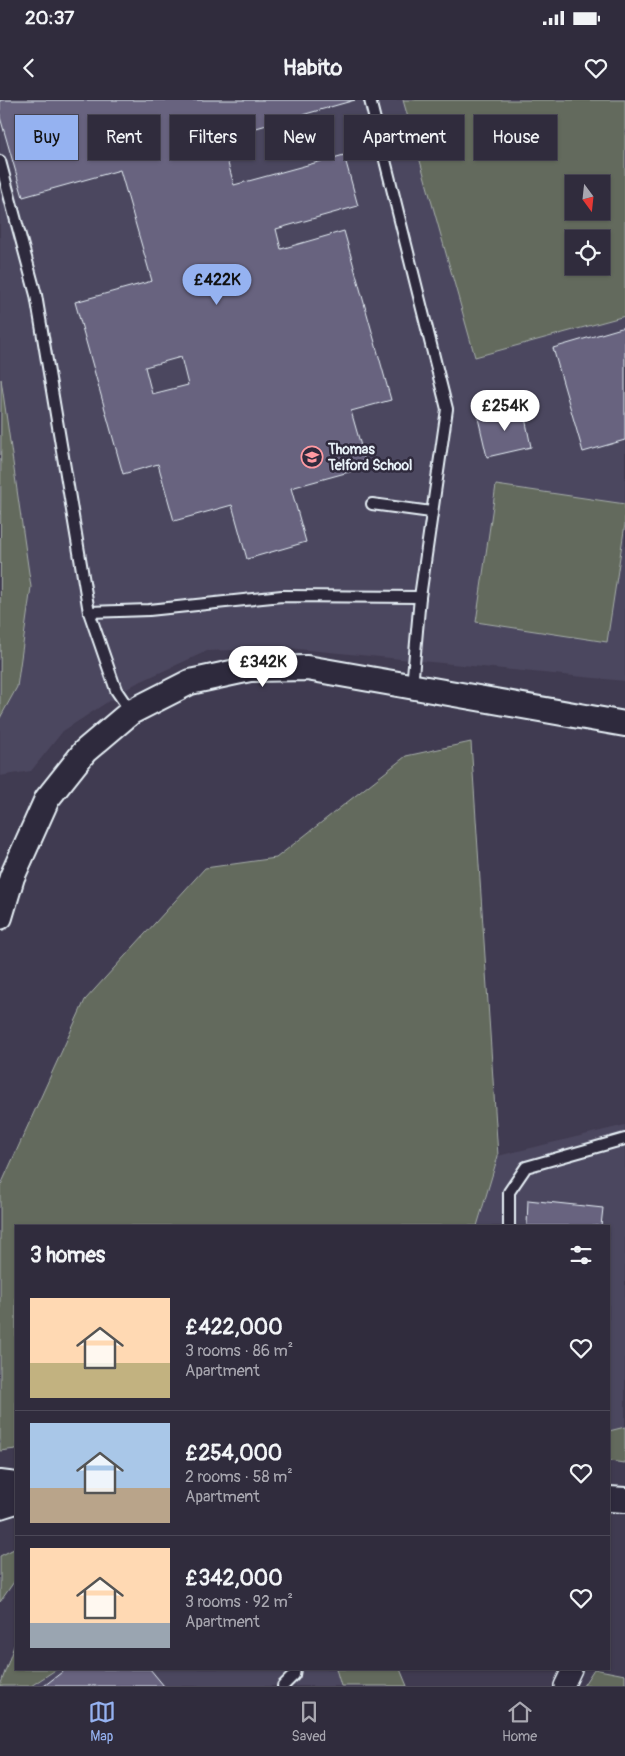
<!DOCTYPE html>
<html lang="en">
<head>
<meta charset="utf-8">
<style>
  :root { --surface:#302c3d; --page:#383444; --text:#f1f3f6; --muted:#a8a7b0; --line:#4b4857; --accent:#95b2f1 }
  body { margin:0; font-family:Pangolin,sans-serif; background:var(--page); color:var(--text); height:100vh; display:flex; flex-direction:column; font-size:19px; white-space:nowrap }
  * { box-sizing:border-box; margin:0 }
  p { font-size:16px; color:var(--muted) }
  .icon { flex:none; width:28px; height:28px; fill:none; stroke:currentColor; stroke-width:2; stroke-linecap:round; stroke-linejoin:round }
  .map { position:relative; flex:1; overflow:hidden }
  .side { position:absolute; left:15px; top:1125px; width:595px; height:445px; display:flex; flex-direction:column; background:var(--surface); border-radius:0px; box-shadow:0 1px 4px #0004,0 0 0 1px var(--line) }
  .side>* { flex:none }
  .hud { position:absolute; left:15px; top:15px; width:595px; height:45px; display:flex; gap:10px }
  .needle { width:32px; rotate:165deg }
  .fabs { position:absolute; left:565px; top:75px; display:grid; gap:10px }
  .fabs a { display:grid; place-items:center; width:45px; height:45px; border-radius:0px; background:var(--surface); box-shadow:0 1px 4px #0004,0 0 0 1px var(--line); font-size:25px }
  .price { position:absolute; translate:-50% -42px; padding:0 11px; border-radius:18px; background:#fff; color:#222; font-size:16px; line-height:32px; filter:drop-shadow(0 1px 2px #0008) }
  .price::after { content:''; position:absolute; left:50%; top:30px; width:15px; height:11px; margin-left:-8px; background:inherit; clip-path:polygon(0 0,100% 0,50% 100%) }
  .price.on { background:var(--accent); color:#111 }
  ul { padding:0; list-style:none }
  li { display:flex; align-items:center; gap:15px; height:125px; padding:0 15px }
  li+li { border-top:1px solid var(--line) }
  li span { display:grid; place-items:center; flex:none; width:140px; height:100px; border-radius:0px; color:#555 }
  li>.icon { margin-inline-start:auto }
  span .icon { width:60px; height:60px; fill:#fffc; stroke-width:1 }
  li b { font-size:21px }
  h2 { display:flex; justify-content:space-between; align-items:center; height:60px; padding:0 15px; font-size:21px }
  .pill { padding:0 18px; border-radius:0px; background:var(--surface); box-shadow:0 1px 4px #0004,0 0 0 1px var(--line); font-size:18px; line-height:45px }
  .pill.on { background:var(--accent); color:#111 }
  .status { display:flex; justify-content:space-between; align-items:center; height:35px; padding:0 25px; background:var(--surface); direction:ltr }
  .status svg { height:14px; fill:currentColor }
  header { display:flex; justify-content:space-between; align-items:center; height:65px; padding:0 15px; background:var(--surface); font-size:22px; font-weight:700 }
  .tab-bar { display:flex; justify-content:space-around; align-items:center; height:70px; border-top:1px solid var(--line); background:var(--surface); font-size:14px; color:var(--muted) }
  .tab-bar a { display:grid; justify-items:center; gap:2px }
  .tab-bar .on { color:var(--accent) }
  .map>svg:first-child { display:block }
  .built { fill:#4c475f; fill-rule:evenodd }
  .green { fill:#636a5d; stroke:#a6aeaa; fill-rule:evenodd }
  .building { fill:#67647f; stroke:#e8f1f8; fill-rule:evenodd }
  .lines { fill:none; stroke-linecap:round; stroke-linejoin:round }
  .service-casing { stroke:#e8f1f8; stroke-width:14 }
  .minor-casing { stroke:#e8f1f8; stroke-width:22 }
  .tertiary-casing { stroke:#e8f1f8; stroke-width:28 }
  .service { stroke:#2f2a3d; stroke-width:10 }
  .minor { stroke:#2f2a3d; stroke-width:19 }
  .tertiary { stroke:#2f2a3d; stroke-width:24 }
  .labels { text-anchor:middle; stroke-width:5; stroke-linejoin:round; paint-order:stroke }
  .poi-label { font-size:14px; font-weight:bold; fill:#e8f1f8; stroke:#2f2a3d; text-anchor:start }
</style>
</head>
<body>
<div class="status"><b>20:37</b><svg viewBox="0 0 49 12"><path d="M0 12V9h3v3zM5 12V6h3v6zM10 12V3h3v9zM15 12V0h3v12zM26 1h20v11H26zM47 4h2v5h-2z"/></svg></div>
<header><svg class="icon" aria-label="back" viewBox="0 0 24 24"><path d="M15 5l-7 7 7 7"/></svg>Habito<svg class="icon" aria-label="heart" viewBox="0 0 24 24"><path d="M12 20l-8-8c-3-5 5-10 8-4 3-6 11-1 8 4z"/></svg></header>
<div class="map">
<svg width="625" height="1586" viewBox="0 0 625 1586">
  <rect width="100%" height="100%" fill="#403b51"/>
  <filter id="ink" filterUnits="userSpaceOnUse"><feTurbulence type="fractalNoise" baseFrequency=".02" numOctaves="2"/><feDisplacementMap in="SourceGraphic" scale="10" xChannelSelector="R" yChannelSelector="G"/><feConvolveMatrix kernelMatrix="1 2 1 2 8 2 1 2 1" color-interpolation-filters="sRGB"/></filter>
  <g filter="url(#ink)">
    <g class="built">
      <path d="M0 0H625V581L288 548 207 551 135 584 63 631 31 671 0 676ZM574 84H601V111H574ZM574 139H601V166H574Z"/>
      <path d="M625 1025V1363L609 1361V1126H477L498 1056Z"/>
      <path d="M57 1569H336L341 1586H31Z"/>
    </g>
    <g class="green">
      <path d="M403 0H625V216L475 257ZM574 84H601V111H574ZM574 139H601V166H574Z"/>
      <path d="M1 279 31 487 17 587 0 618Z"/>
      <path d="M496 385 625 404V424L607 542 476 522Z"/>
      <path d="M471 642 498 1056 477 1126H16V1349L0 1351V1087L85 900 205 768 276 758 406 656Z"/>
      <path d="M625 1327V1363L609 1361V1331Z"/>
      <path d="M16 1448V1479L0 1502V1456Z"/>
      <path d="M16 1540V1569H57L31 1586H0Z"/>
      <path d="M336 1569H400L407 1586H341Z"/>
      <path d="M594 1569 625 1575V1586H583Z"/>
    </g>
    <g class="building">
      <path d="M0 0H355L221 38 234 85 344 55 358 106 276 129 281 149 344 131 391 300 351 311 367 367 291 388 306 442 247 459 232 405 174 421 158 364 123 374 75 202 152 181 120 70 23 97 0 17ZM181 257 188 285 152 294 145 267Z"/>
      <path d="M625 227V340L583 352 553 248Z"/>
      <path d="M523 308 531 347 487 357 478 318Z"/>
      <path d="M528 1100 603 1108 601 1126H527Z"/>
      <path d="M66 1569H150L164 1586H44Z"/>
    </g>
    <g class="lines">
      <g class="service-casing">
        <g id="service">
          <path d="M370 0 447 309 420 497 412 587"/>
          <path d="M0 61 36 195 89 512 116 590 131 612"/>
          <path d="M372 404 431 412"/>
          <path d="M89 512 149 510 282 496 420 497"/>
          <path d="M509 1126V1092L526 1067 625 1039"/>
          <path d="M283 1586 294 1575 295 1569"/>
        </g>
      </g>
      <g class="minor-casing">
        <path id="minor" d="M564 1586 572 1569"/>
      </g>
      <g class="tertiary-casing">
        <g id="tertiary">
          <path d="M0 817 12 777 47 699 85 651 131 612 190 582 250 569 307 568 625 624"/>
          <path d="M0 1383 16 1385"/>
          <path d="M609 1399 625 1400"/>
          <path d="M0 1406 16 1401"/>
        </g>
      </g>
      <use href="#service" class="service"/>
      <use href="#minor" class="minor"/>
      <use href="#tertiary" class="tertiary"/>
    </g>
  </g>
  <defs>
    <g id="school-ring" transform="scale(1.125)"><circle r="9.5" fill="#2f2a3d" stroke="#ff9aa2" stroke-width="1.5"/><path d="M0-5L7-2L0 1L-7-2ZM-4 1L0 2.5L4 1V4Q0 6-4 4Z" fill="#ff9aa2"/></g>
  </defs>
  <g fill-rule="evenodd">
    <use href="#school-ring" x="312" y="357"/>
  </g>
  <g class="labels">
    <g class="poi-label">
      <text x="328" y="354">Thomas<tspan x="328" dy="16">Telford School</tspan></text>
    </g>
  </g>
</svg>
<div class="fabs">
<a><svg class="needle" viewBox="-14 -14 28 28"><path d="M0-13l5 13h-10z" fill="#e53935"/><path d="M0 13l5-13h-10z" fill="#a8a7b0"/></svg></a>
<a><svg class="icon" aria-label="locate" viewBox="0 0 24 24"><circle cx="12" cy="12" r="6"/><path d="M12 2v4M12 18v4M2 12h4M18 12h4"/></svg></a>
</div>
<b class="price on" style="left:217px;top:206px">£422K</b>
<b class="price" style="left:505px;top:332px">£254K</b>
<b class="price" style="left:263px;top:588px">£342K</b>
<div class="hud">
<a class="pill on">Buy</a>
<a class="pill">Rent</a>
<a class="pill">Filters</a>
<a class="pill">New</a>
<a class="pill">Apartment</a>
<a class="pill">House</a>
</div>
<section class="side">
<h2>3 homes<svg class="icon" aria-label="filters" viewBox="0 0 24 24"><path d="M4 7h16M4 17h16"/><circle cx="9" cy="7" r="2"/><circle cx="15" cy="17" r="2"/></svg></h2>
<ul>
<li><span style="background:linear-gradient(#ffd9b3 65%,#c2b280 0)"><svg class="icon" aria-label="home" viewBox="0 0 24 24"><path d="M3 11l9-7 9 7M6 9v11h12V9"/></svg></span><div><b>£422,000</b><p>3 rooms · 86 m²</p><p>Apartment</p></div><svg class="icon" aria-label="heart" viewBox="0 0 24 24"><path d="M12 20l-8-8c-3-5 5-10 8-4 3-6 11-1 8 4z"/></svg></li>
<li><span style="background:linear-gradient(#a9c7e8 65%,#b9a48a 0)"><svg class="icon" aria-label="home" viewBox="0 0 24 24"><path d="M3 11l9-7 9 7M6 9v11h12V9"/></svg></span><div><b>£254,000</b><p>2 rooms · 58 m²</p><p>Apartment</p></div><svg class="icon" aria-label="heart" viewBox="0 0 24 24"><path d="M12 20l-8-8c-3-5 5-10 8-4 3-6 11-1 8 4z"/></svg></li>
<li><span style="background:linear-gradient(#ffd9b3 75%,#9aa5b1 0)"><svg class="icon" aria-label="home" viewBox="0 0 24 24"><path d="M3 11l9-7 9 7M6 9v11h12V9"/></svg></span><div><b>£342,000</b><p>3 rooms · 92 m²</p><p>Apartment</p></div><svg class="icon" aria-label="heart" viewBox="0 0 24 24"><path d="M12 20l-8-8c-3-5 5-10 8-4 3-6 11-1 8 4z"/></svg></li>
</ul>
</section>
</div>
<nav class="tab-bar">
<a class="on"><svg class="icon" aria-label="map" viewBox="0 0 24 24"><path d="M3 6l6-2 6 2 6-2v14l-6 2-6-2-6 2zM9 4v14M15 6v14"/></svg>Map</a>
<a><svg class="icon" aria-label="saved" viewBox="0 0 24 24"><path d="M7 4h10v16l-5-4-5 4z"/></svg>Saved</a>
<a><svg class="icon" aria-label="home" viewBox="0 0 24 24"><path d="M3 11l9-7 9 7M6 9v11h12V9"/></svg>Home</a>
</nav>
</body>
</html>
